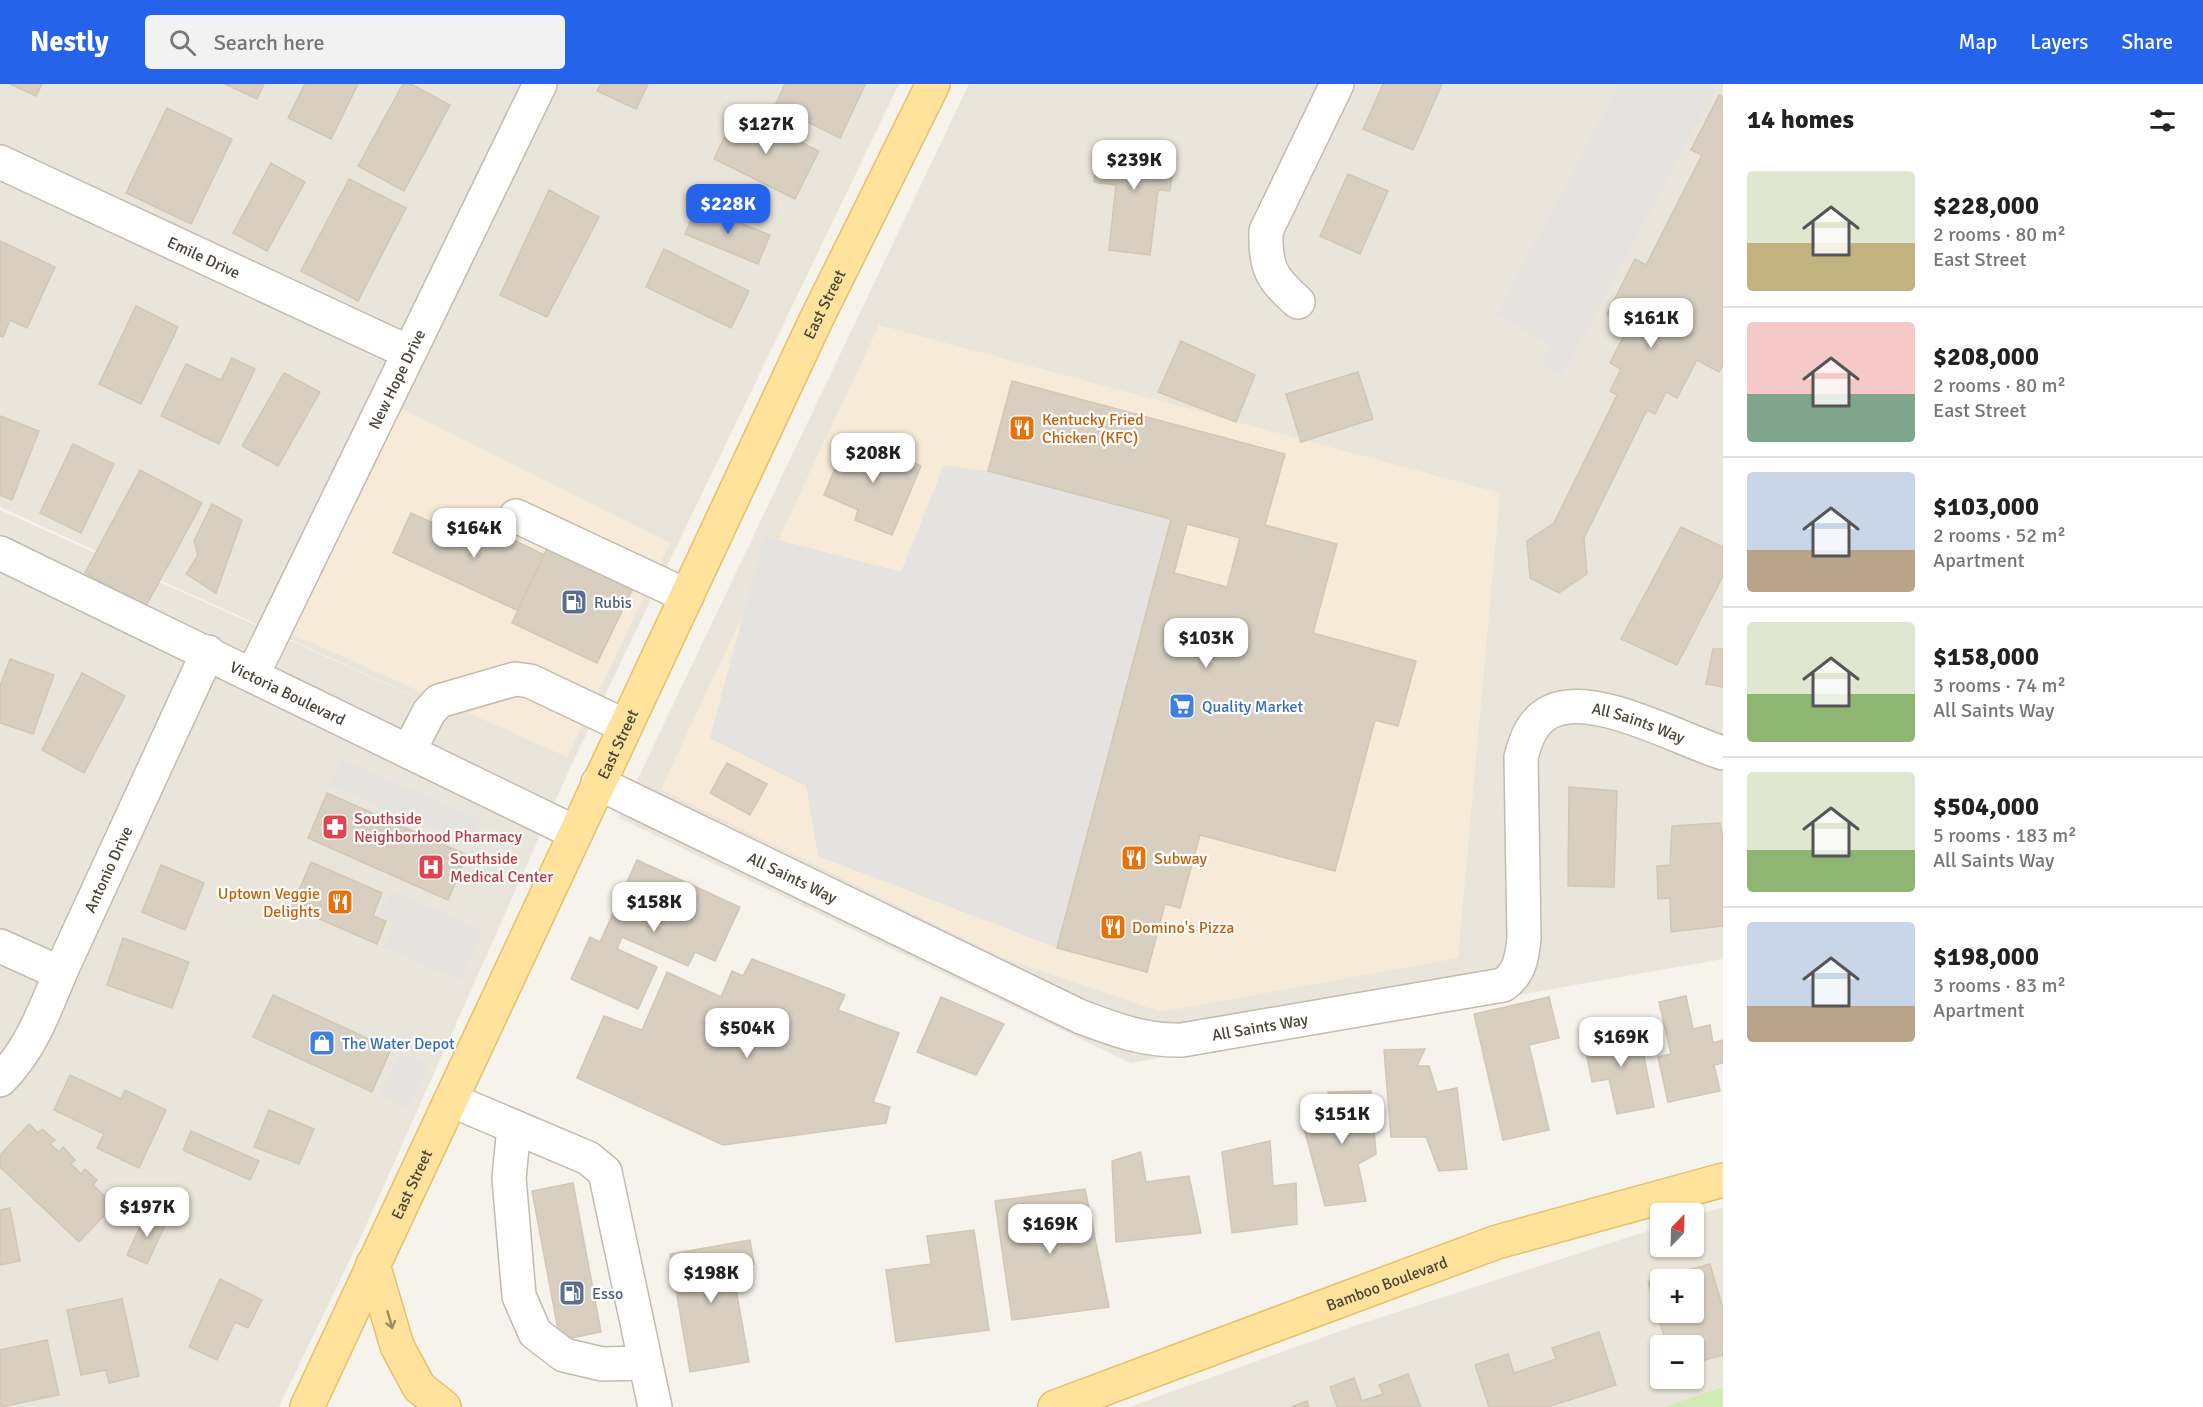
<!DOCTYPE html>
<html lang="en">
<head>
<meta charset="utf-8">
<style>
  :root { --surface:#fff; --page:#f2f2f2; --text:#222; --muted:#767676; --line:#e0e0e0; --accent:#2563eb }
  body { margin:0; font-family:Signika,sans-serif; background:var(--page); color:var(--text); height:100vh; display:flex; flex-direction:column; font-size:22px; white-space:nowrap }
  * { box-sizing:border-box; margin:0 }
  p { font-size:20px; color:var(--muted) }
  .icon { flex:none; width:33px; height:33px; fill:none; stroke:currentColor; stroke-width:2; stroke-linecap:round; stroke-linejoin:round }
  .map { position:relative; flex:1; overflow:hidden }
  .side { display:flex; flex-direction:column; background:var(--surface); width:480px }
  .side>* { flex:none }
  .needle { width:39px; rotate:23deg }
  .fabs { position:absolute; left:1650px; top:1119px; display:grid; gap:12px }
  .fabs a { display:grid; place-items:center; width:54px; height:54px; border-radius:6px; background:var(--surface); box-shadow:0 2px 4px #0004; font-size:30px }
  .price { position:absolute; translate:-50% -51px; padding:0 14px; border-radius:12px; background:#fff; color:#222; font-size:20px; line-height:39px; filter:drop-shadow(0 2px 3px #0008) }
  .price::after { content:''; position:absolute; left:50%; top:36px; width:18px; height:14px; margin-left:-9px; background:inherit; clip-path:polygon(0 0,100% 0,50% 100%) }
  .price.current { background:var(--accent); color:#fff }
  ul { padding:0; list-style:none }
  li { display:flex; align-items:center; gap:18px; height:150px; padding:0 24px }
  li+li { border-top:2px solid var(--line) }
  li span { display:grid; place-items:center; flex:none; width:168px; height:120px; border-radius:6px; color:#555 }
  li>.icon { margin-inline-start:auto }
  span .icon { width:72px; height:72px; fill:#fffc; stroke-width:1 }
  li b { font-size:26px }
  h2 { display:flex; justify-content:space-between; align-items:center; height:72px; padding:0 24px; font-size:26px }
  header { display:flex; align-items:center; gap:36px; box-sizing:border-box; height:84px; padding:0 30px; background:var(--accent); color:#fff }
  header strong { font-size:28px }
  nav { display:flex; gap:33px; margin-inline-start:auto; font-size:21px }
  .search { width:420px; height:54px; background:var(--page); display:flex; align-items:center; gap:15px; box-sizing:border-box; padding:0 21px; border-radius:6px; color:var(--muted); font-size:22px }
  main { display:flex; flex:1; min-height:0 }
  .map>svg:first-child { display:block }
  .residential { fill:#eae5da; fill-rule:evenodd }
  .commercial { fill:#f7ead8 }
  .green { fill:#d2eab5 }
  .parking { fill:#e5e3e0 }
  .building { fill:#d8cfc1; stroke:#d3c7b4; stroke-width:1.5; fill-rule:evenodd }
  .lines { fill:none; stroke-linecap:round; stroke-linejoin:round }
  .minor-casing { stroke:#c2bbae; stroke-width:36 }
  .major-casing { stroke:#e6c16a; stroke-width:36 }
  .minor { stroke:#fff; stroke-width:33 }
  .major { stroke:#ffe39c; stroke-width:33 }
  .oneway { stroke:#9c8c66 }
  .labels { text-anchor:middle; stroke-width:4.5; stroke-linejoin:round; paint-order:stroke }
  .street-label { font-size:16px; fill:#4b4439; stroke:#fff }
  .food-label { font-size:16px; fill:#c56008; stroke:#fff; text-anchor:start }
  .service-label { font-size:16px; fill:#4e5e75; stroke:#fff; text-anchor:start }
  .shop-label { font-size:16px; fill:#366cbe; stroke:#fff; text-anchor:start }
  .health-label { font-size:16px; fill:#be3a42; stroke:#fff; text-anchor:start }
</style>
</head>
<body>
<header>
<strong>Nestly</strong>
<div class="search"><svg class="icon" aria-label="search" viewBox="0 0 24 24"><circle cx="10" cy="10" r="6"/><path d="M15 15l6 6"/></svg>Search here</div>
<nav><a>Map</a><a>Layers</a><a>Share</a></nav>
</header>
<main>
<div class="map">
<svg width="1723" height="1323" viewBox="0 0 1723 1323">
  <rect width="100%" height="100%" fill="#f6f3ec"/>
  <g class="residential">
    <path d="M0 0H899L570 684 365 1144 279 1323H0V426L482 643 0 423Z"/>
    <path d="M969 0H1723V875L1131 979 619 734Z"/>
    <path d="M1723 1123V1323H1129L1357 1241 1660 1143V1162H1694V1132ZM1660 1196H1694V1228H1660ZM1660 1262H1694V1294H1660Z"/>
  </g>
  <g class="commercial">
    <path d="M879 241 1500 409 1458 874 1161 928 1001 873 661 705Z"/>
    <path d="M401 324 670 459 567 673 292 550Z"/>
  </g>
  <path class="green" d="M1723 1303V1323H1664Z"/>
  <g class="parking">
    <path d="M1619 0H1702L1715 7 1562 293 1541 282 1551 261 1496 231Z"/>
    <path d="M944 381 988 387 1171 435 1057 864 818 772 806 702 710 654 764 452 901 488Z"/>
    <path d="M341 675 481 736 470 762 329 701Z"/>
    <path d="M391 806 483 846 460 897 383 863 394 838 379 831Z"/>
    <path d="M400 968 428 980 408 1024 380 1011Z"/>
  </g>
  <g class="building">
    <path d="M10 0H42L36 12Z"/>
    <path d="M225 0H264L257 15Z"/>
    <path d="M305 0H358L331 55 288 34Z"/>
    <path d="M403 0H411L450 21 404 107 358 82Z"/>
    <path d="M601 0H648L636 25 597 7Z"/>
    <path d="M785 0H862L865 1 840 54 775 22Z"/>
    <path d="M1383 0H1442L1413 66 1363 45Z"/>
    <path d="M1719 11 1723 13V280L1719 288 1697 276 1677 314 1666 308 1655 330 1647 326 1584 454 1587 490 1559 509 1530 494 1527 457 1554 439 1617 311 1610 307 1621 285 1610 279 1629 242 1607 230 1635 175 1646 181 1702 71 1691 66Z"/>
    <path d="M167 24 232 55 191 140 126 109Z"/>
    <path d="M737 27 819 67 795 115 714 75Z"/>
    <path d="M1098 58 1175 67 1170 107 1158 106 1150 171 1109 166 1116 101 1094 98Z"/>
    <path d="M271 79 305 98 267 167 233 149Z"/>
    <path d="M1348 90 1388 107 1360 170 1320 152Z"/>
    <path d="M349 95 406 124 358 217 301 187Z"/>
    <path d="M549 106 599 133 547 233 500 211Z"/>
    <path d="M697 122 770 151 758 180 685 150Z"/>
    <path d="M0 157 55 183 27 244 10 236 3 253 0 252Z"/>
    <path d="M664 165 749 207 731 244 646 203Z"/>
    <path d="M136 222 178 243 141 320 99 300Z"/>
    <path d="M1181 257 1255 291 1236 338 1158 308Z"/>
    <path d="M232 274 255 285 219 360 161 332 186 280 221 296Z"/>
    <path d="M1358 288 1373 335 1301 358 1286 310Z"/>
    <path d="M284 289 320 308 278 382 242 362Z"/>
    <path d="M1012 297 1285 370 1265 441 1337 460 1313 549 1416 577 1398 642 1375 636 1335 787 1200 751 1180 824 1165 820 1147 888 1057 864 1171 435 988 387ZM1187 440 1240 454 1227 503 1174 489Z"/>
    <path d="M0 332 39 347 12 416 0 411Z"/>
    <path d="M849 351 921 382 892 451 855 436 858 426 824 411Z"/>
    <path d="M73 360 114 380 81 449 40 429Z"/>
    <path d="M140 386 202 419 146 522 85 489Z"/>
    <path d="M212 420 242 436 216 509 186 490 198 471 194 457Z"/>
    <path d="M411 429 464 453 472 436 547 472 521 528 393 469Z"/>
    <path d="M1681 443 1723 463V492L1677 581 1621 555Z"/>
    <path d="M550 458 636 498 597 579 512 539Z"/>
    <path d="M1713 565H1723V603L1706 600Z"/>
    <path d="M10 575 54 591 33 650 0 639V602Z"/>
    <path d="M82 589 125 612 84 689 42 666Z"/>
    <path d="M727 679 767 700 750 731 710 709Z"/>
    <path d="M1569 703 1617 707 1614 803 1568 802Z"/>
    <path d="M327 709 467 771 448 816 308 754Z"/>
    <path d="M1720 739 1723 757V842L1671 848 1670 814 1658 815 1657 782 1670 781 1672 742Z"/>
    <path d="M637 776 740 823 715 877 695 868 688 882 622 853 617 865 657 883 638 925 571 895 590 853 600 858Z"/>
    <path d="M311 778 382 809 373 832 386 837 377 860 292 823Z"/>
    <path d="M161 781 204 799 185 846 142 828Z"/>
    <path d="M123 854 189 878 172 924 107 901Z"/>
    <path d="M752 875 845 911 838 926 899 949 873 1018 890 1023 886 1039 723 1061 577 994 604 932 642 946 667 888 721 913 732 887 743 892Z"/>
    <path d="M273 911 391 965 372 1008 253 953Z"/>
    <path d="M1686 912 1693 945 1710 941 1713 959 1723 956V979L1714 981 1720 1007 1668 1018 1658 973 1671 970 1659 918Z"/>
    <path d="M941 913 1004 940 976 991 917 968Z"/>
    <path d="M1549 913 1559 954 1529 961 1549 1046 1503 1056 1474 930Z"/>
    <path d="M1638 943 1654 1023 1617 1030 1609 995 1592 998 1583 953Z"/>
    <path d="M1425 965 1417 982H1429L1437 1008 1457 1004 1467 1085 1439 1087 1426 1053H1391L1384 966Z"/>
    <path d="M70 991 121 1015 125 1006 166 1026 139 1084 97 1064 104 1050 54 1026Z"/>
    <path d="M1371 1007 1376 1070 1358 1080 1366 1117 1325 1122 1301 1033 1331 1025 1328 1008Z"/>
    <path d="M269 1026 314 1045 299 1080 254 1063Z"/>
    <path d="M29 1040 38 1049 42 1045 55 1056 50 1060 59 1068 63 1063 75 1076 71 1080 81 1090 85 1085 97 1096 93 1101 114 1121 79 1158 0 1083V1071Z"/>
    <path d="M191 1047 259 1077 250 1096 183 1066Z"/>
    <path d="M1270 1057 1273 1102 1296 1099 1297 1140 1232 1149 1222 1068Z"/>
    <path d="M1141 1068 1146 1098 1189 1092 1201 1149 1116 1158 1112 1077Z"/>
    <path d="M573 1099 601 1248 560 1256 532 1107Z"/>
    <path d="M1085 1105 1109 1223 1012 1236 995 1117Z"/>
    <path d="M10 1124 20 1177 0 1181V1126Z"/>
    <path d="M147 1128 167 1137 147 1180 127 1171Z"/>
    <path d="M974 1146 989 1246 896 1258 886 1186 931 1180 927 1152Z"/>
    <path d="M750 1156 754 1180 732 1183 749 1278 690 1288 670 1170Z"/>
    <path d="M1710 1180 1723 1225V1271L1694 1279V1262H1667L1648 1198ZM1660 1196H1694V1228H1660Z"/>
    <path d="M220 1195 262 1216 248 1244 235 1238 217 1276 189 1263Z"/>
    <path d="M122 1215 139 1292 109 1299 106 1286 81 1291 67 1226Z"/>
    <path d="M1599 1248 1616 1301 1548 1323H1489L1475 1281 1508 1270 1514 1289 1556 1275 1552 1264Z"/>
    <path d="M47 1256 59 1311 0 1323V1266Z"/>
    <path d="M1408 1290 1421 1323H1337L1330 1303 1354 1294 1362 1317 1383 1310 1379 1301Z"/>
    <path d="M1307 1317 1309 1323H1291Z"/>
  </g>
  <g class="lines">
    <g class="minor-casing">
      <g id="minor">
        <path id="s1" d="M0 78 408 268"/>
        <path d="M1298 218C1271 194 1265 184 1266 147L1337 0"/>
        <path d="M516 432 687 512"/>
        <path id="s2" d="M0 469 576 749"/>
        <path id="s3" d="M253 590 540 0"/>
        <path d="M409 667 429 628 439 617 515 595 530 597 625 642"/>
        <path id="s4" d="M598 699 1081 933C1116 946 1145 957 1182 956L1503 901C1520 889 1522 874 1524 854L1521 673C1526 655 1532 637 1550 628 1593 606 1680 656 1723 669"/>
        <path d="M0 862 60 889"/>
        <path id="s5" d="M0 996C30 967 45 926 60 889L208 568"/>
        <path d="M451 1016 588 1074 605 1088 655 1323"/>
        <path d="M514 1043 509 1094 519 1212 535 1249 564 1271 602 1280 644 1279"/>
      </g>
    </g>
    <g class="major-casing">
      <g id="major">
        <path d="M373 1180 397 1262 419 1303 444 1323"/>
        <path id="s6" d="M307 1323 815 238 933 0"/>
        <path id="s7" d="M1055 1323 1497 1158 1723 1096"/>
      </g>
    </g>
    <use href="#minor" class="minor"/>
    <use href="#major" class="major"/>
  </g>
  <defs><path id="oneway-shaft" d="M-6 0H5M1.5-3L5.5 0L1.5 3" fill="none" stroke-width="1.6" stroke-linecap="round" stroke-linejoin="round" transform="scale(1.5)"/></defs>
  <use class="oneway" href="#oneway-shaft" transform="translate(390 1236) rotate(74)"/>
  <defs>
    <g id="restaurant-square" transform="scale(1.35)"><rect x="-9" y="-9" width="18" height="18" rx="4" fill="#e8710a" stroke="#fff"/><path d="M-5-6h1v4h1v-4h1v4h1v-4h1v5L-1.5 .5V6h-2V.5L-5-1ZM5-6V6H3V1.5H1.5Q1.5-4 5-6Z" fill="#fff"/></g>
    <g id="fuel-square" transform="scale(1.35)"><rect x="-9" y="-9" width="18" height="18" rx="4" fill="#5c6f8a" stroke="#fff"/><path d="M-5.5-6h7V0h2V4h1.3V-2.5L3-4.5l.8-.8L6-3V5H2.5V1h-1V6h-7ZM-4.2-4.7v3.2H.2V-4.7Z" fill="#fff"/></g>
    <g id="supermarket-square" transform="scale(1.35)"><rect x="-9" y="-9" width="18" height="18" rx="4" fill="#3f7fe0" stroke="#fff"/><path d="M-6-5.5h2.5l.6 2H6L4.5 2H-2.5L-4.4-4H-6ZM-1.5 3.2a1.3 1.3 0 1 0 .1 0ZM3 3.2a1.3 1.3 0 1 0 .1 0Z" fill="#fff"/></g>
    <g id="pharmacy-square" transform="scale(1.35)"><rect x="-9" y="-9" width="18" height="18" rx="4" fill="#e0444e" stroke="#fff"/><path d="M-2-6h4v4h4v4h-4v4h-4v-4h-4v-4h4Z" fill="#fff"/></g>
    <g id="hospital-square" transform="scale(1.35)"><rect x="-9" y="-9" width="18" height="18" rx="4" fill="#e0444e" stroke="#fff"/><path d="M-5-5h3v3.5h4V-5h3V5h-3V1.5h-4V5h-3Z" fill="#fff"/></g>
    <g id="shop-square" transform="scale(1.35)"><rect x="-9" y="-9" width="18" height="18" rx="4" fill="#3f7fe0" stroke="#fff"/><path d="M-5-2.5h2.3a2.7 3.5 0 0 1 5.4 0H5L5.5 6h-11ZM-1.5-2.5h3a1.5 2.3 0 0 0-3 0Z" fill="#fff"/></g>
  </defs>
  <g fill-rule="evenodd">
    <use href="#restaurant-square" x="1022" y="344"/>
    <use href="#fuel-square" x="574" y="518"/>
    <use href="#supermarket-square" x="1182" y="622"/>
    <use href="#pharmacy-square" x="335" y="743"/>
    <use href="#restaurant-square" x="1134" y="774"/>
    <use href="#hospital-square" x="431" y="783"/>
    <use href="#restaurant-square" x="340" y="818"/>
    <use href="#restaurant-square" x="1113" y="843"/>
    <use href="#shop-square" x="322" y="959"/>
    <use href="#fuel-square" x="572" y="1209"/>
  </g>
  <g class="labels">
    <g class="street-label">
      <text dy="6" stroke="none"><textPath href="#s1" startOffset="225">Emile Drive</textPath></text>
      <text dy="6" stroke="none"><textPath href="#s6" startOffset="1218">East Street</textPath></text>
      <text dy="6" stroke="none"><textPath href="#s3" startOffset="328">New Hope Drive</textPath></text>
      <text dy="6" stroke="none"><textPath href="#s2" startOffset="320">Victoria Boulevard</textPath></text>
      <text dy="6" stroke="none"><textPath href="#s4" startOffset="1348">All Saints Way</textPath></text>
      <text dy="6" stroke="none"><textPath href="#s6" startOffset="732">East Street</textPath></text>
      <text dy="6" stroke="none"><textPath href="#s5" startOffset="238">Antonio Drive</textPath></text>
      <text dy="6" stroke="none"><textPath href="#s4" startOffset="216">All Saints Way</textPath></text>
      <text dy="6" stroke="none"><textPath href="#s4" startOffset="720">All Saints Way</textPath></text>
      <text dy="6" stroke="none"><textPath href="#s6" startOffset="246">East Street</textPath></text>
      <text dy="6" stroke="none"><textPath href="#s7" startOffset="354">Bamboo Boulevard</textPath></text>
    </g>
    <g class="food-label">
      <text x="1042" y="341">Kentucky Fried<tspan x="1042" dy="18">Chicken (KFC)</tspan></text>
      <text x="1154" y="780">Subway</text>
      <text x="320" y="815" text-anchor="end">Uptown Veggie<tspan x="320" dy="18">Delights</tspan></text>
      <text x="1132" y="849">Domino's Pizza</text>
    </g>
    <g class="service-label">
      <text x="594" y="524">Rubis</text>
      <text x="592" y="1215">Esso</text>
    </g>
    <g class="shop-label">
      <text x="1202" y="628">Quality Market</text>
      <text x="342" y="965">The Water Depot</text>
    </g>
    <g class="health-label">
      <text x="354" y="740">Southside<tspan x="354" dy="18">Neighborhood Pharmacy</tspan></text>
      <text x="450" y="780">Southside<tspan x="450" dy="18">Medical Center</tspan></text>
    </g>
  </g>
</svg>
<div class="fabs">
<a><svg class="needle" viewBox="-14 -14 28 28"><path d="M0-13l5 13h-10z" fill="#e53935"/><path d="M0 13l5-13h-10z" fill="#767676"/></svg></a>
<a>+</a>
<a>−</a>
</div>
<b class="price" style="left:766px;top:71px">$127K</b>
<b class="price" style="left:1134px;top:107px">$239K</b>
<b class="price current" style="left:728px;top:151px">$228K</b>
<b class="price" style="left:1651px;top:265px">$161K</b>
<b class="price" style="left:873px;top:400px">$208K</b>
<b class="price" style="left:474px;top:475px">$164K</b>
<b class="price" style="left:1206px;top:585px">$103K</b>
<b class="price" style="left:654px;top:849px">$158K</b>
<b class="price" style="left:747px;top:975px">$504K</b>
<b class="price" style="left:1621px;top:984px">$169K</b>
<b class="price" style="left:1342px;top:1061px">$151K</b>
<b class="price" style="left:147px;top:1154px">$197K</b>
<b class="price" style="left:1050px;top:1171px">$169K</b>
<b class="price" style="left:711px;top:1220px">$198K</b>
</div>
<section class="side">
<h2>14 homes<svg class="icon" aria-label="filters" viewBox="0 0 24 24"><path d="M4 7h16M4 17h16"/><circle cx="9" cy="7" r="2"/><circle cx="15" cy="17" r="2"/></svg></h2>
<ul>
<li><span style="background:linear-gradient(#dfe7d0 60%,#c2b280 0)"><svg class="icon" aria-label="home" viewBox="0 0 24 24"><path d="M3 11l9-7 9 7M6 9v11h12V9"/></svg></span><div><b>$228,000</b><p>2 rooms · 80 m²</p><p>East Street</p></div></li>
<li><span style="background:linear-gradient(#f6c9c9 60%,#7fa58c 0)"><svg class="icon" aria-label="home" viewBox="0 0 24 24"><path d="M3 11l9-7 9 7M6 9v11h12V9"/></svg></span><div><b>$208,000</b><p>2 rooms · 80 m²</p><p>East Street</p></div></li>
<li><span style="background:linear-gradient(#c9d6e8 65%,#b9a48a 0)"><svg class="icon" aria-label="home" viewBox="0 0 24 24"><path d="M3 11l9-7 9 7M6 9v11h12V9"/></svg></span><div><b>$103,000</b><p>2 rooms · 52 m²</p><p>Apartment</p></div></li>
<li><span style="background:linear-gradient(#dfe7d0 60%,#8fb573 0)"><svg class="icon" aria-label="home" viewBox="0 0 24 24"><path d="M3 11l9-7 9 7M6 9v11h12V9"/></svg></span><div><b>$158,000</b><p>3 rooms · 74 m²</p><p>All Saints Way</p></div></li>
<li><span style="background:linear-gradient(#dfe7d0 65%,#8fb573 0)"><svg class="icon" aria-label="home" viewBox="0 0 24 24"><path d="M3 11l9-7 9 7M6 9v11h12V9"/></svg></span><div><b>$504,000</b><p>5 rooms · 183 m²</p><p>All Saints Way</p></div></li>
<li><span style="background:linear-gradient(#c9d6e8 70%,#b9a48a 0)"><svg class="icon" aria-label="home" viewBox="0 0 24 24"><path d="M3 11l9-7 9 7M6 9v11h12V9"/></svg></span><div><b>$198,000</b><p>3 rooms · 83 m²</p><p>Apartment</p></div></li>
</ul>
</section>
</main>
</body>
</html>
